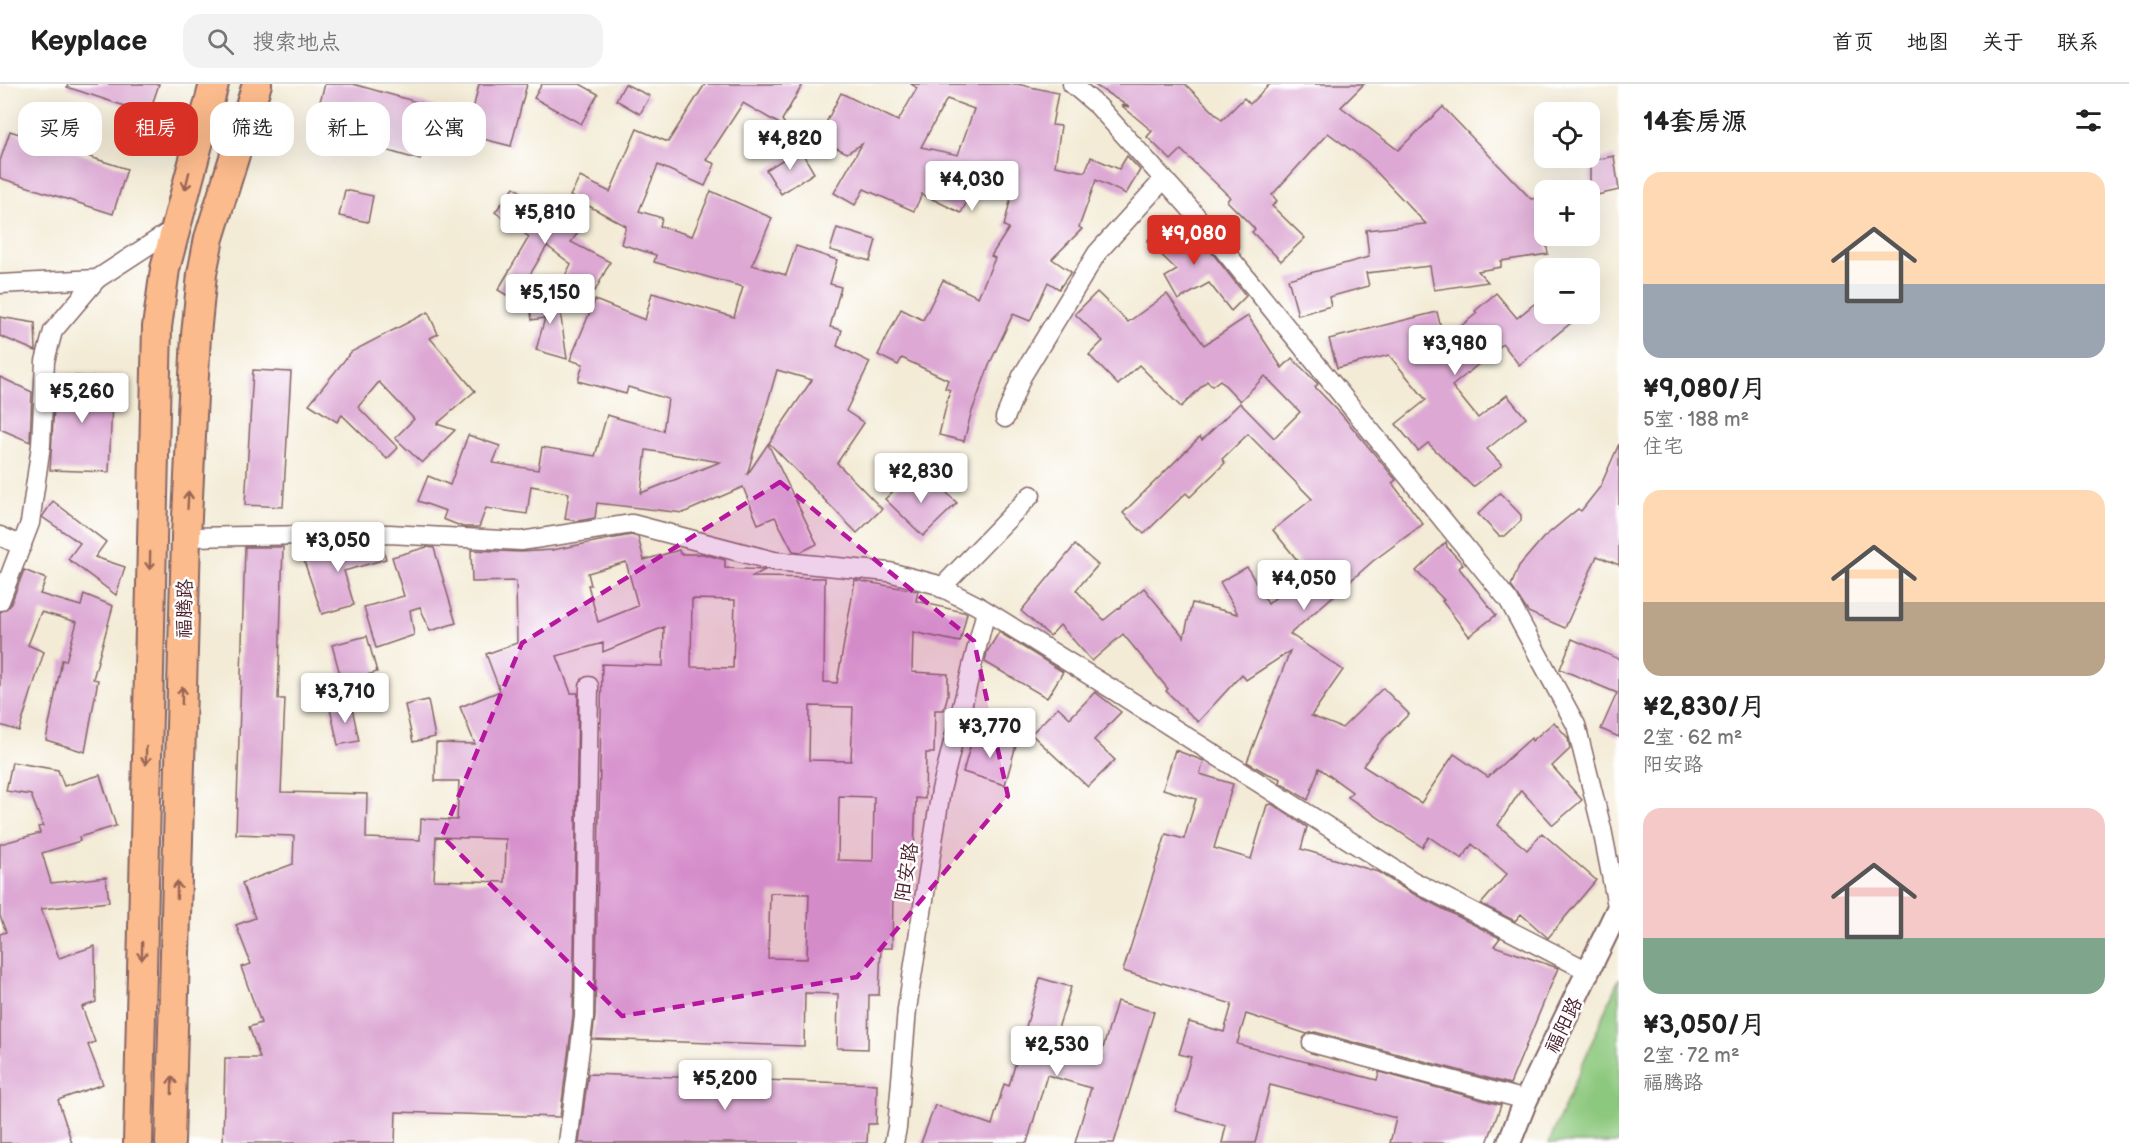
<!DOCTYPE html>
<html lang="zh">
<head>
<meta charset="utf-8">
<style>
  :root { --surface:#fff; --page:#f2f2f2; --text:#222; --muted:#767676; --line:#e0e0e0; --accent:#d93025 }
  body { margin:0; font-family:"Balsamiq Sans","LXGW WenKai TC",sans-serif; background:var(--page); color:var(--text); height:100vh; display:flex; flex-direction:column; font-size:22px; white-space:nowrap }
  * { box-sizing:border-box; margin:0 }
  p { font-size:20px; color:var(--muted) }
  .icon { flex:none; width:33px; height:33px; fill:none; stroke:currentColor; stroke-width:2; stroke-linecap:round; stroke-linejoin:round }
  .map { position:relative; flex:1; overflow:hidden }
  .drawer { display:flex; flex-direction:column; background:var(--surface); width:510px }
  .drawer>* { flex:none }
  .banner { position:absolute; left:18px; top:18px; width:570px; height:54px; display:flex; gap:12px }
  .controls { position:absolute; left:1534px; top:18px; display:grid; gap:12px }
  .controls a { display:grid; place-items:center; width:66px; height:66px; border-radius:12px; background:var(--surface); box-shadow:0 6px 24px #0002; font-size:30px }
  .price { position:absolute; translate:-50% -51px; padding:0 14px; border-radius:6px; background:#fff; color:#222; font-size:20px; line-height:39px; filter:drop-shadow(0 2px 3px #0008) }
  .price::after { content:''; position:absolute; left:50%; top:36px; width:18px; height:14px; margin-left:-9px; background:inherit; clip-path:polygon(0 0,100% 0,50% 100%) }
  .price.selected { background:var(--accent); color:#fff }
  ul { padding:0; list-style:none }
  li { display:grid; align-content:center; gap:12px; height:318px; padding:0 24px }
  li span { display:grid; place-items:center; height:186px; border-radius:18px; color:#555 }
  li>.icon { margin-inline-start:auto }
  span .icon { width:108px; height:108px; fill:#fffc; stroke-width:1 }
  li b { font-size:26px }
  h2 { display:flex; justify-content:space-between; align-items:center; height:72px; padding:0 24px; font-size:26px }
  .chip { padding:0 21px; border-radius:18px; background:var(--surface); box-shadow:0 6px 24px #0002; font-size:21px; line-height:54px }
  .chip.selected { background:var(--accent); color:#fff }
  header { display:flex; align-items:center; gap:36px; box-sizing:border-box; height:84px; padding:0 30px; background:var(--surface); border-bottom:2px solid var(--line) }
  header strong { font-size:28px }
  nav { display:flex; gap:33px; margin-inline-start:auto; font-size:21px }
  .search { width:420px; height:54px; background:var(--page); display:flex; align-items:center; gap:15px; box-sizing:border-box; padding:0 21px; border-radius:18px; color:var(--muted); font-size:22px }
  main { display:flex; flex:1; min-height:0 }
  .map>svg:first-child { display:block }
  .green { fill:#8cc87d; stroke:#6b7454; stroke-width:1.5 }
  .building { fill:#dda9d4; fill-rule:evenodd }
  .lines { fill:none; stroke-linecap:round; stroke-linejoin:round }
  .minor-casing { stroke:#856666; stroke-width:21 }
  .tertiary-casing { stroke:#856666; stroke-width:26 }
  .primary-casing { stroke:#856666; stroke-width:32 }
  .minor { stroke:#fff; stroke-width:18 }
  .tertiary { stroke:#fff; stroke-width:22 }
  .primary { stroke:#fbbb8c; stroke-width:28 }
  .oneway { stroke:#9a6557 }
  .marked { fill:#b5179e; fill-opacity:0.2; stroke:#b5179e; stroke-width:4.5; stroke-dasharray:12 8; stroke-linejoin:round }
  .labels { text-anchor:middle; stroke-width:5; stroke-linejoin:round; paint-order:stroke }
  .street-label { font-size:20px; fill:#4a1f2b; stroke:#fff }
</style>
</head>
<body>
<header>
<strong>Keyplace</strong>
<div class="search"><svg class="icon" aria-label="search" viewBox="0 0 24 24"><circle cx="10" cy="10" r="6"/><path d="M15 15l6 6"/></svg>搜索地点</div>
<nav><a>首页</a><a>地图</a><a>关于</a><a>联系</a></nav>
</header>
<main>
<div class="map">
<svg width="1619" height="1059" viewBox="0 0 1619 1059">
  <rect width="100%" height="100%" fill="#fff"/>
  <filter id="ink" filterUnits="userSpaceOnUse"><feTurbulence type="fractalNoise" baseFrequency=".0167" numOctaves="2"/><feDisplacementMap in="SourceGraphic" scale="12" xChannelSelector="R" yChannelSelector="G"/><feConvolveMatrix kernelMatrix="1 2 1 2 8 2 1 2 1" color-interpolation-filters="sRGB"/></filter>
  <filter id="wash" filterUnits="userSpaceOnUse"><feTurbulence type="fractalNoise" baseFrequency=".008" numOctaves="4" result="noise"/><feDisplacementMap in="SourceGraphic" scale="24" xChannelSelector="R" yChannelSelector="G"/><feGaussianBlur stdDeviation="1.35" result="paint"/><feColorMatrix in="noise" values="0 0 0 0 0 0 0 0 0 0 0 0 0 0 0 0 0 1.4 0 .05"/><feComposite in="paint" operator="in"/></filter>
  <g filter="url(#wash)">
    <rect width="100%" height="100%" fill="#f3ebd5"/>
    <path class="green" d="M1619 894V1059H1549Z"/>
    <g id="blocks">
      <g class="building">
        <path d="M68 0H159L149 30 67 3Z"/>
        <path d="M325 0H353L435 23 420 76 312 45Z"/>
        <path d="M479 0H527L511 62 467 51Z"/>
        <path d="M542 0H580L598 10 581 40 534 14Z"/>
        <path d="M625 0 650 12 640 30 616 16Z"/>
        <path d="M705 0H803L782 36 788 45 743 19 706 76 715 80 705 102 658 81 639 127 662 134 660 142 692 152 711 107 772 134 752 181 786 191 796 162 837 176 830 200 841 203 830 243 842 246 837 262 870 278 846 327 864 339 837 379 882 425 857 449 769 359 812 296 777 286 747 391 768 360 817 460 801 468 793 467 775 433 758 440 743 403 683 429 597 419 595 434 578 437 565 435 569 409 531 402 527 430 486 424 479 443H463L443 435 446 427 418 417 428 392 450 401 468 351 500 362 493 379 538 386 542 363 595 372 607 331 663 347 668 315 628 303 626 310 578 297 583 280 570 276 595 216 645 236 652 209 734 233 743 203 654 178 656 171 621 160 626 142 570 112 580 93 610 108 637 45 668 58ZM646 366 720 378 641 409Z"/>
        <path d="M911 0H1017L1058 9 1052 41 1061 42 1055 82 1085 88 1091 73 1119 85 1127 72 1140 86 1126 110 1096 96 1079 143 1082 145 1052 175 1071 188 1059 205 1048 198 1030 237 1013 230 990 279 971 330 964 357 939 351 950 306 945 304 948 296 902 274 898 281 878 271 901 225 923 236 943 196 978 213 995 174 991 172 1009 144 1004 142 1014 101 981 89 961 129 922 110 914 127 864 105 855 121 834 109 862 60 847 69 818 55 841 9 898 37 917 4ZM947 15 974 25 958 71 921 63Z"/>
        <path d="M1093 0H1185L1222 36 1244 14 1250 20 1270 0H1364L1341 23 1398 66 1443 23 1531 115 1539 114 1548 170 1501 177V183L1478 187 1488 198 1434 206 1430 182 1366 189 1369 202 1329 213 1331 222 1298 231 1288 195 1369 173 1366 146 1426 140 1367 78 1328 49 1272 111 1277 117 1272 122 1305 154 1281 177 1252 148 1255 145 1227 117 1230 113 1181 66 1171 76 1147 53 1152 47 1121 21 1129 23Z"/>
        <path d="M10 47 127 85 113 130 0 94V77Z"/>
        <path d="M800 65 814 89 781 110 766 86Z"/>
        <path d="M1614 72 1619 106 1597 111 1596 106H1590V77Z"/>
        <path d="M514 103 577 150 571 158 610 178 595 207 565 192 571 180 547 162 515 216 498 206 529 153 495 128Z"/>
        <path d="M345 106 373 112 368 138 339 132Z"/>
        <path d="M1169 134 1201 165 1206 161 1246 212 1231 227 1209 199 1178 216 1165 193 1177 186 1147 157Z"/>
        <path d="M837 144 876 156 870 177 830 166Z"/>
        <path d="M556 196 559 220 567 275 536 266 545 234 532 236 529 216 551 213Z"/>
        <path d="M1097 208 1128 238 1167 210 1204 261 1248 232 1282 284 1292 274 1318 300 1315 303 1341 330 1396 396 1392 399 1423 440 1373 477 1290 550 1343 586 1311 632 1342 644 1383 604 1409 630 1381 657 1363 682 1421 719 1454 670 1488 693 1531 654 1532 657 1554 638 1568 654 1570 665 1552 682 1582 716 1553 741 1521 706 1498 741 1527 766 1542 749 1596 796 1548 854 1521 830 1515 837 1481 820 1507 790 1472 760 1462 775 1429 753 1422 763 1348 713 1352 708 1319 684 1308 716 1280 699 1281 695 1264 688 1247 678 1290 567 1246 596 1242 590 1198 638 1166 607 1168 605 1123 550 1092 577 1060 541 1050 552 1021 527 1075 461 1098 481 1076 506 1104 536 1144 504 1184 553 1192 519 1238 530 1220 498 1247 483 1268 520 1306 487 1273 446 1312 415 1248 350 1222 375 1225 379 1190 413 1186 409 1144 450 1123 429 1200 353 1202 356 1240 319 1274 354 1300 328 1265 292 1240 317 1220 296 1212 302 1207 297 1181 323 1139 281 1118 301 1089 271 1103 257 1075 230Z"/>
        <path d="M1496 209 1517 234 1545 211V230H1582L1519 281 1503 260 1452 302 1478 334 1507 311 1526 334 1487 365 1502 381 1473 403 1428 359 1418 367 1396 340 1426 316 1389 271 1337 284 1329 255 1437 228 1444 256 1477 229 1475 227Z"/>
        <path d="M428 228 438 250 430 254 475 307 437 340 455 346 422 379 395 354 414 335 379 298 358 323 398 364 387 375 342 331 337 338 309 320 351 268Z"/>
        <path d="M0 233 35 239 36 267 0 252Z"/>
        <path d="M253 286 291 288 283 423 245 421Z"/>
        <path d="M56 291 113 294 109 388 50 386Z"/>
        <path d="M0 293 32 308 30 358 0 345Z"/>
        <path d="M1619 360V481L1597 472 1565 544 1528 528 1511 502 1519 482 1543 454 1578 425 1581 427 1600 403Z"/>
        <path d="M910 391 928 410 938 400 957 419 923 452 885 415Z"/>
        <path d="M1500 409 1521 431V437L1505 452H1499L1478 430Z"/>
        <path d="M53 417 106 458 95 473 125 483 116 511 68 475 80 459 42 433Z"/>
        <path d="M631 451 638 453 644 476 679 466 680 470H703L725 476V484L765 486 751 493 825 494 824 598 837 599 855 496 918 507 916 517 967 529 960 558 913 548 912 588 948 590V610L944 626H935L934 669H926L925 715 916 714 914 767 901 766 899 813H893L892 864H881L879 911H869L868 965 837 964 838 910 805 909 804 962 592 955 595 933 602 580 663 582 664 543 603 568V559L557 572 571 609H578L573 932 560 1033 396 1028 395 1059H223L225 974H260L249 943 261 939 241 883 251 880 236 841 255 834 242 799 293 780 294 752 236 750 245 463H283L278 615H285L281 708 367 710 366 754 420 756 421 735 457 736 459 697H435L436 659 475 660 460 623 500 607 486 570 517 559 516 497 472 498 471 466 521 468 552 466ZM626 478 638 522 598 538 588 501H591L588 489ZM692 515 735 516 733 584 691 583ZM810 622 853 623 851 677 809 676ZM839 712 874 713 873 777 838 776ZM436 753 506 755 505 798 434 796ZM770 809 809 810 807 875 768 874Z"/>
        <path d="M1446 458 1447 463 1463 480 1459 484 1496 531 1469 552 1442 517 1444 516 1416 487Z"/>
        <path d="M382 461 386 475 344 487 354 521 322 530 302 471 334 462 338 467 357 462Z"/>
        <path d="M427 463 434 464 456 539 430 547 420 523 410 526 414 551 376 564 364 523 404 512 392 473Z"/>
        <path d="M24 486 46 495 40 510 81 522 84 510 113 522 93 595 98 596 85 668 46 656 62 576 66 577 77 538 41 528 28 561 44 568 19 647 0 641V528L10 522Z"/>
        <path d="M999 548 1063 588 1047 614 985 578 987 568Z"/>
        <path d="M367 552 377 588 342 598 332 561Z"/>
        <path d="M1572 555 1619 575V653L1601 645 1617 609 1560 585Z"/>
        <path d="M1095 608 1121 628 1094 656 1115 676 1088 703 1031 650 1058 623 1070 634Z"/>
        <path d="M428 616 435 653 413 658 405 621Z"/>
        <path d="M351 619 359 657 338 661 330 624Z"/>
        <path d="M974 649 1016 661 1005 701 963 688Z"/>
        <path d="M1175 666 1204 677 1200 690 1233 700 1214 764 1251 775 1267 721 1272 720 1307 743 1301 765 1378 788 1408 807 1500 854 1494 862 1558 884 1510 1000 1315 948 1307 950 1246 930 1237 960 1377 996 1379 988 1501 1021 1487 1059H1390L1396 1034 1270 1001 1255 1059H1222L1226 1042 1175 1027 1191 973 1179 970 1189 938 1224 948 1232 920 1123 887 1166 750 1184 755 1196 715 1163 705Z"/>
        <path d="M12 678 58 686 64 702 100 691 116 742 79 753 80 757 42 769 51 799 106 793 109 818 41 825 59 874 95 862 96 918 82 923 95 958 88 961 103 1000 58 1016 72 1059H0V850L6 848 0 832V760L40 749 38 743 43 742 31 711 6 707Z"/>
        <path d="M1040 894 1071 903 1056 951 1059 952 1057 958 1101 971 1117 917 1154 928 1114 1059H1075L1091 1004 1047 991 1027 1059H921L935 1021 992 1041 1004 1000 1009 1002Z"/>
        <path d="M588 990 877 1000 876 1040H868L867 1059H579Z"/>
      </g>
    </g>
  </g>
  <g filter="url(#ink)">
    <use href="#blocks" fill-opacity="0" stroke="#856666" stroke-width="1.5"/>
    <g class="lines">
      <g class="minor-casing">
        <g id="minor">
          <path d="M1072 0 1098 22 1188 122 1509 517 1576 641 1602 745 1618 827"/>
          <path d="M0 200 97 195 175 144"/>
          <path d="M1005 334 1022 292 1097 169 1164 95"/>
          <path d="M0 452 22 462"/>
          <path d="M186 453 389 450 521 457 632 440 774 477 889 488 935 500 978 522 1115 607 1413 797 1588 887"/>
          <path d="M941 504 1031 411"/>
          <path d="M0 517 30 439 41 361 45 277 53 247 97 195"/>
          <path d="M1312 959 1526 1016"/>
          <path d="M568 1059 584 933 589 602"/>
          <path d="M894 1059 897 1044 907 925 941 706 986 527"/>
        </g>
      </g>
      <g class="tertiary-casing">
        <path id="tertiary" d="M1509 1059 1526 1016 1619 823"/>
      </g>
      <g class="primary-casing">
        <g id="primary">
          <path d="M138 1059 157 243 165 185 214 0"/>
          <path d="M170 1059 186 453 196 251 202 190 209 154 257 0"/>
        </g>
      </g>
      <use href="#minor" class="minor"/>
      <use href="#tertiary" class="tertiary"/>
      <use href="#primary" class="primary"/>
    </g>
    <defs><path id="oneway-shaft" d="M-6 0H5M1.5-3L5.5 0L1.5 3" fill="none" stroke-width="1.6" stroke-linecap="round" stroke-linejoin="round" transform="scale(1.5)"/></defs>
    <g class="oneway">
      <use href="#oneway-shaft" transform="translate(187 97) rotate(104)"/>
      <use href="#oneway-shaft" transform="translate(188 416) rotate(-87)"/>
      <use href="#oneway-shaft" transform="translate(150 477) rotate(91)"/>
      <use href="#oneway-shaft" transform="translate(182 611) rotate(-89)"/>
      <use href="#oneway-shaft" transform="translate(146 672) rotate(91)"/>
      <use href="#oneway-shaft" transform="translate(177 806) rotate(-89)"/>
      <use href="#oneway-shaft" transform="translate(142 867) rotate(91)"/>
      <use href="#oneway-shaft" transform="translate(172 1001) rotate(-89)"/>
    </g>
  </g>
  <path class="marked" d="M780 398 974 557 1008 712 857 893 622 932 442 752 522 559Z"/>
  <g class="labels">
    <g class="street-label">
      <text transform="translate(184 525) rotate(-89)" y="7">福腾路</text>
      <text transform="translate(906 788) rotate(-81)" y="7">阳安路</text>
      <text transform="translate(1563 941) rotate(-64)" y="7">福阳路</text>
    </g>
  </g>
</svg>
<div class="controls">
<a><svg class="icon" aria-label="locate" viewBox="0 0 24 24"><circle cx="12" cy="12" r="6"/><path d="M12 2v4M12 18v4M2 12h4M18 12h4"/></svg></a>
<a>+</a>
<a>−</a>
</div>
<b class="price" style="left:790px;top:87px">¥4,820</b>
<b class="price" style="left:972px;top:128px">¥4,030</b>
<b class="price" style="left:545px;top:161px">¥5,810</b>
<b class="price selected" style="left:1194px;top:182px">¥9,080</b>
<b class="price" style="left:550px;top:241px">¥5,150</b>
<b class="price" style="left:1455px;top:292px">¥3,980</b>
<b class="price" style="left:82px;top:340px">¥5,260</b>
<b class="price" style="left:921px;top:420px">¥2,830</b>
<b class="price" style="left:338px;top:489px">¥3,050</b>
<b class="price" style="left:1304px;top:527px">¥4,050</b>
<b class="price" style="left:345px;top:640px">¥3,710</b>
<b class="price" style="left:990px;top:675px">¥3,770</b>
<b class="price" style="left:1057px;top:993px">¥2,530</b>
<b class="price" style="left:725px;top:1027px">¥5,200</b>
<div class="banner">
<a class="chip">买房</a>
<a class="chip selected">租房</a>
<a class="chip">筛选</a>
<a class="chip">新上</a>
<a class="chip">公寓</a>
</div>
</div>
<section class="drawer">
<h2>14套房源<svg class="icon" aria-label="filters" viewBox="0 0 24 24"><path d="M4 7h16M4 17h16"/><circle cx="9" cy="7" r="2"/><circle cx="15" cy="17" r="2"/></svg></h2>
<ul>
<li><span style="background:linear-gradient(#ffd9b3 60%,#9aa5b1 0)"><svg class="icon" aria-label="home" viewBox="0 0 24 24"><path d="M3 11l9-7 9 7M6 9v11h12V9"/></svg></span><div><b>¥9,080/月</b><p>5室 · 188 m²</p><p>住宅</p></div></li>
<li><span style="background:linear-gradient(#ffd9b3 60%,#b9a48a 0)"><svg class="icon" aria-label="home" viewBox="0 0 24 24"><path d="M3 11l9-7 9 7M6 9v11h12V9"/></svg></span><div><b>¥2,830/月</b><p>2室 · 62 m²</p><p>阳安路</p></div></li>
<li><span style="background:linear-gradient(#f6c9c9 70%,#7fa58c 0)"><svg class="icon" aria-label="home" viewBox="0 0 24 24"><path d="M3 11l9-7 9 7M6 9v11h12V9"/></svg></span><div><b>¥3,050/月</b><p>2室 · 72 m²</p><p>福腾路</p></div></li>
</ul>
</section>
</main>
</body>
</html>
